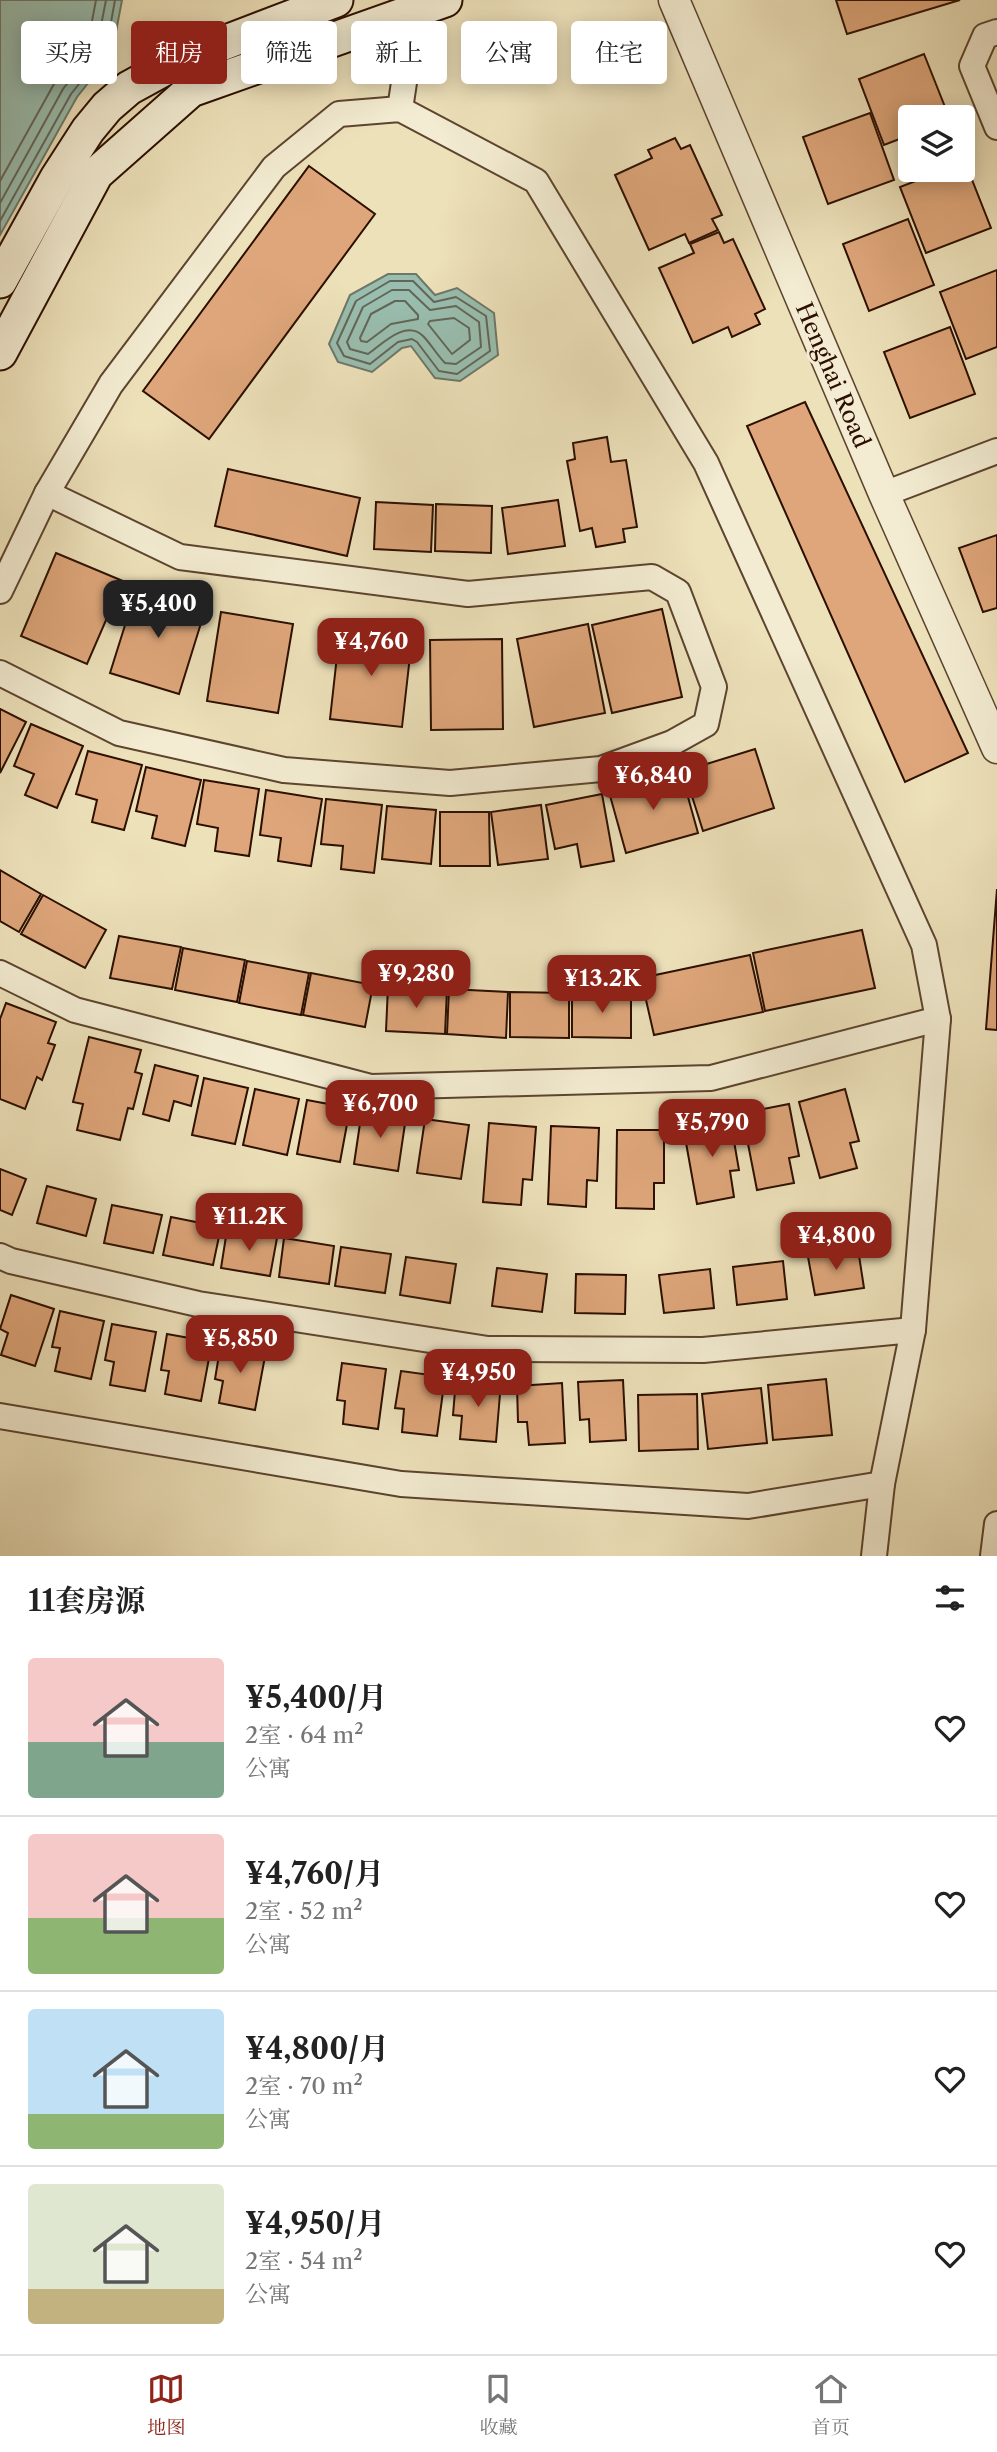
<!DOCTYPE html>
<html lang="zh">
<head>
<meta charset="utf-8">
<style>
  :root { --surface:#fff; --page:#f2f2f2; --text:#222; --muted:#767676; --line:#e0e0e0; --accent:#8f2418 }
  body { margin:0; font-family:"Libre Caslon Text","Noto Serif SC",serif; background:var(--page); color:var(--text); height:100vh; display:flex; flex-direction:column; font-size:26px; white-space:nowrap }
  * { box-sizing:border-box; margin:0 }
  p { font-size:23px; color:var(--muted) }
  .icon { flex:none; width:38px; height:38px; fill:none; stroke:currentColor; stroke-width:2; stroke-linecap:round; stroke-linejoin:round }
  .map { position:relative; height:1556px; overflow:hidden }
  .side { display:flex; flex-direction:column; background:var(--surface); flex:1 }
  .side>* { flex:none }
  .hud { position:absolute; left:21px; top:21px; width:956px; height:63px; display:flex; gap:14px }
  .buttons { position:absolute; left:898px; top:105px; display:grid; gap:14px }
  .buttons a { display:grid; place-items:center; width:77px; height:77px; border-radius:7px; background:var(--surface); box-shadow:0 4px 18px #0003; font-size:35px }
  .price { position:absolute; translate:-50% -60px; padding:0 16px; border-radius:14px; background:var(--accent); color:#fff; font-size:23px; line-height:46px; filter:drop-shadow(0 2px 4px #0008) }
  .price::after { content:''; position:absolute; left:50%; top:42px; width:21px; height:16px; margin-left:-10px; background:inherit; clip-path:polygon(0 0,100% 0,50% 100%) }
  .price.selected { background:#222; color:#fff }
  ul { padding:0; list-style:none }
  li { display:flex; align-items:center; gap:21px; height:175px; padding:0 28px }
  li+li { border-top:2px solid var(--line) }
  li span { display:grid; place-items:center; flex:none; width:196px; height:140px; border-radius:7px; color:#555 }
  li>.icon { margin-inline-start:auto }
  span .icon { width:84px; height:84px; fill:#fffc; stroke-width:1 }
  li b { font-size:30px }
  h2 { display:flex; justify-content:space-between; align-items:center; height:84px; padding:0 28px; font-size:30px }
  .chip { padding:0 24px; border-radius:7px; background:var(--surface); box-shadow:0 4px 18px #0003; font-size:24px; line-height:63px }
  .chip.selected { background:var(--accent); color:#fff }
  .menu { display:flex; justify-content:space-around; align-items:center; height:98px; border-top:2px solid var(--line); background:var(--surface); font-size:19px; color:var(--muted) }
  .menu a { display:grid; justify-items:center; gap:4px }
  .menu .selected { color:var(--accent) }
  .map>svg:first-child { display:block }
  .water { fill:#99beaf; stroke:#6d7869; stroke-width:2 }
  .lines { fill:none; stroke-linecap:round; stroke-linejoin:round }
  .shore { stroke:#626658; stroke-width:2 }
  .building { fill:#dea67a; stroke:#2c0f00; stroke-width:2 }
  .minor-casing { stroke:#5c442e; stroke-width:28 }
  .tertiary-casing { stroke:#5c442e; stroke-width:33 }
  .secondary-casing { stroke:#2c0f00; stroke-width:37 }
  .minor { stroke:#f3ecd2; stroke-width:24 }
  .tertiary { stroke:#f3ecd2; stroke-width:30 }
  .secondary { stroke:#f3ecd2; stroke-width:33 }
  .labels { text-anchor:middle; stroke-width:6; stroke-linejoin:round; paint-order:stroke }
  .street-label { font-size:23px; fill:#2c0f00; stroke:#f3ecd2 }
</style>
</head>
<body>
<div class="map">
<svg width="997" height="1556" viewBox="0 0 997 1556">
  <rect width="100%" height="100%" fill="#ede1ba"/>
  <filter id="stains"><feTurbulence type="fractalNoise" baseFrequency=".00286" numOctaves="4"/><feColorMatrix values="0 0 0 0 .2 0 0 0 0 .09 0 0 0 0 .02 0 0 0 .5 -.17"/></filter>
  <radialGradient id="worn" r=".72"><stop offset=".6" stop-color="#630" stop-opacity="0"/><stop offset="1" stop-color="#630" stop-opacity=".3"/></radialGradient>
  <g class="water">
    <path d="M0 0H122L112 53 77 97 0 235Z"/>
    <path d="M388 274H416L435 295 457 288 494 313 498 355 460 381 435 378 411 346 402 348 372 372 338 362 329 344 350 295Z"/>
  </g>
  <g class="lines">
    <g class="shore">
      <path d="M0 181 54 84 88 42 96 0"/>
      <path d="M0 203 63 89 97 46 106 0"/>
      <path d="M0 221 71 94 106 50 115 0"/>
      <path d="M390 281H413L434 302 456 297 486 316 490 351 457 374 439 371 417 342 412 339 398 342 370 364 344 356 337 343 356 301Z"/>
      <path d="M392 290H409L430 310 456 306 479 322 481 347 456 364 445 363C437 355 431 344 423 336 406 319 382 344 368 354L350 349 347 342 363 307Z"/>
      <path d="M395 301H405L418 315V319L391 324 367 342 361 341 360 338 371 314Z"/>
      <path d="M454 318 469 328 470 340 452 354 428 324 430 321Z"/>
    </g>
  </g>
  <g class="building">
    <path d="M836 0H960L847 34Z"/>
    <path d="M924 54 949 117H910V135L884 145 859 79Z"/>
    <path d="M870 113 894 180 828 204 803 137Z"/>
    <path d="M675 138 681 149 690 145 722 215 712 219 718 230 689 243 685 234 649 250 615 175 652 158 648 150Z"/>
    <path d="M965 162 991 228 926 253 900 187 944 170H962V163Z"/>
    <path d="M309 166 375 214 209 439 143 391Z"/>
    <path d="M908 219 934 285 869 311 843 244Z"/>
    <path d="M719 232 724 243 733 239 765 309 755 314 760 324 732 337 728 327 693 343 659 268 694 253 690 244Z"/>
    <path d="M997 270V347L966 359 940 292Z"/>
    <path d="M950 327 975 394 910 418 884 352Z"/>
    <path d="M805 402 968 753 905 782 747 426Z"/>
    <path d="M607 437 611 462 626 460 637 527 623 529 625 542 596 547 592 528 580 531 567 461 575 459 573 443Z"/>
    <path d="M228 469 360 498 347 556 215 526Z"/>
    <path d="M558 500 565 546 508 554 502 508Z"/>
    <path d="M376 502 433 505 431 552 374 549Z"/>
    <path d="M436 504 492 506 491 553 435 551Z"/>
    <path d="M997 535V608L983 612 959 548Z"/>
    <path d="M56 553 123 581 87 664 21 636Z"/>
    <path d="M137 587 206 607 179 694 110 673Z"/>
    <path d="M662 609 682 697 612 713 592 625Z"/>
    <path d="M221 612 293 624 278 713 207 701Z"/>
    <path d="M588 624 605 713 534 727 517 639Z"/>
    <path d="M340 629 412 638 402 727 330 719Z"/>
    <path d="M502 639 503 729 431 730 430 640Z"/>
    <path d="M0 709 26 722 0 773Z"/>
    <path d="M31 724 83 746 57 808 25 795 34 774 14 766Z"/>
    <path d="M755 749 774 808 703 831 684 771Z"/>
    <path d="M88 751 142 765 124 830 92 822 97 800 76 794Z"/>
    <path d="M146 767 201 780 185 846 152 838 157 816 136 811Z"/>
    <path d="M681 772 698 833 626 853 609 792Z"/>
    <path d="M204 780 259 789 249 856 215 851 218 828 197 824Z"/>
    <path d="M266 790 322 799 311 866 278 861 281 838 260 835Z"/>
    <path d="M602 794 614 861 581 867 577 844 555 849 546 805Z"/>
    <path d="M326 799 382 805 374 873 341 869 343 846 321 844Z"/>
    <path d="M541 805 548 859 498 865 491 812Z"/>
    <path d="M387 806 436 810 431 864 382 859Z"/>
    <path d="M440 812H489L490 866H440Z"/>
    <path d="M0 870 41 894 19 932 0 921Z"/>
    <path d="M997 889V1030L986 1029Z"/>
    <path d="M43 895 106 930 85 968 21 934Z"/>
    <path d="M862 930 875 988 765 1011 753 953Z"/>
    <path d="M119 936 181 947 172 989 110 978Z"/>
    <path d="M183 948 245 960 237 1002 175 990Z"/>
    <path d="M750 955 763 1012 654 1035 641 978Z"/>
    <path d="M247 961 309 973 301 1015 239 1003Z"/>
    <path d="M311 973 373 985 365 1027 303 1015Z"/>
    <path d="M388 986 447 989 445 1034 386 1031Z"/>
    <path d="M449 989 508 992 506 1038 447 1034Z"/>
    <path d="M510 992 569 993V1038L510 1037Z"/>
    <path d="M572 992H631V1038L572 1037Z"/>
    <path d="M6 1003 56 1022 48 1043 55 1045 42 1080 37 1077 25 1109 0 1099V1019Z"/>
    <path d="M89 1037 141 1050 135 1072 142 1074 133 1109 128 1108 120 1140 77 1130 83 1104 73 1102Z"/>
    <path d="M155 1065 198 1076 191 1106 174 1101 169 1121 143 1114Z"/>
    <path d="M204 1078 248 1088 235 1144 192 1135Z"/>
    <path d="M255 1089 299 1099 287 1155 243 1145Z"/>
    <path d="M845 1089 859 1141 850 1143 857 1168 820 1178 799 1102Z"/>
    <path d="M307 1100 350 1108 340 1162 297 1154Z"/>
    <path d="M789 1104 799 1156 789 1158 794 1183 757 1190 742 1113Z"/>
    <path d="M362 1110 406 1117 398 1171 354 1164Z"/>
    <path d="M730 1118 739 1170 730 1171 734 1197 697 1204 683 1126Z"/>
    <path d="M425 1119 469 1125 461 1179 417 1173Z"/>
    <path d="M489 1123 536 1127 532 1180 523 1179 521 1205 483 1202Z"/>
    <path d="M551 1126 599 1128 597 1181 587 1180 586 1207 548 1204Z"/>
    <path d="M617 1130H664V1183H654V1209L616 1208Z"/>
    <path d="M0 1169 26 1179 12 1215 0 1210Z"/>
    <path d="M47 1186 96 1199 86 1236 37 1223Z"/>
    <path d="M112 1205 162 1215 153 1253 104 1243Z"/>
    <path d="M171 1217 221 1227 213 1265 163 1255Z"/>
    <path d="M227 1230 277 1238 270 1276 221 1268Z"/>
    <path d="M284 1238 334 1246 329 1284 279 1277Z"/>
    <path d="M341 1247 391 1254 385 1293 335 1286Z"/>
    <path d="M858 1249 864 1288 815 1295 808 1257Z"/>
    <path d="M406 1257 456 1264 450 1303 400 1295Z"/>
    <path d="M783 1261 787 1299 737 1305 733 1267Z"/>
    <path d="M497 1268 547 1274 542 1312 492 1306Z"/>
    <path d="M710 1269 714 1308 664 1313 659 1275Z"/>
    <path d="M576 1274 626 1275 625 1314 575 1313Z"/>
    <path d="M11 1295 54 1309 35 1366 1 1355 8 1333 0 1329Z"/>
    <path d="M60 1311 104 1321 91 1379 55 1371 60 1348 52 1347Z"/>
    <path d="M112 1324 156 1332 145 1391 110 1385 114 1362 105 1360Z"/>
    <path d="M167 1334 212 1342 201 1401 165 1394 169 1371 161 1370Z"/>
    <path d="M221 1343 266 1351 255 1410 219 1403 223 1381 215 1379Z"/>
    <path d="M342 1363 386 1369 378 1429 343 1424 345 1401 337 1400Z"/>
    <path d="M401 1371 445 1377 437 1436 402 1432 404 1409 395 1408Z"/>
    <path d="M456 1379 501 1382 496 1442 460 1439 462 1416 453 1415Z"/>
    <path d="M826 1379 832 1435 773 1440 768 1385Z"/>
    <path d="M623 1380 626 1440 590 1442 589 1419 580 1420 578 1382Z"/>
    <path d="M562 1383 565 1443 529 1445 527 1422H518L517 1386Z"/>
    <path d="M761 1388 767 1443 708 1449 702 1394Z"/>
    <path d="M697 1394 698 1449 639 1451 638 1395Z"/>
  </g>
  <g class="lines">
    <g class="minor-casing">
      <g id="minor">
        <path d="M997 32 985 36 972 66 997 127"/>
        <path d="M400 109 415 10"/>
        <path d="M884 494 997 451"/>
        <path d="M0 591 47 493 111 384 274 167 339 114 400 109 536 181 706 463 924 945 938 1019 913 1330 882 1484 874 1556"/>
        <path d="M0 673 119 733 284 770 450 783 601 769 672 743 706 724 714 687 678 592 652 577 468 594 180 557 47 493"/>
        <path d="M0 973 75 1010 371 1087 711 1078 938 1019"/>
        <path d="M0 1256 11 1261 198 1304 488 1349 703 1350 913 1330"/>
        <path d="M0 1416 401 1484 748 1506 882 1484"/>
        <path d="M993 1556 997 1524"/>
      </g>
    </g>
    <g class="tertiary-casing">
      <path id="tertiary" d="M674 0 884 494 997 748"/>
    </g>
    <g class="secondary-casing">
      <g id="secondary">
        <path d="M0 281 57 178 88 130 107 107 129 88 182 59 336 0"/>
        <path d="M0 353 96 174 191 90 445 0"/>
      </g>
    </g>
    <use href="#minor" class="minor"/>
    <use href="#tertiary" class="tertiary"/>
    <use href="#secondary" class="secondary"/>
  </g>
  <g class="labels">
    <g class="street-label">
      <text transform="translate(833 375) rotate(67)" y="8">Henghai Road</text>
    </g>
  </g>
  <rect width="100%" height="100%" filter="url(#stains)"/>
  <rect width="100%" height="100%" fill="url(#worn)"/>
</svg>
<div class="buttons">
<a><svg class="icon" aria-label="layers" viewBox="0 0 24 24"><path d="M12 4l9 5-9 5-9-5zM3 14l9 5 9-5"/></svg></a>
</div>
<b class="price selected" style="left:158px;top:640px">¥5,400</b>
<b class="price" style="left:371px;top:678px">¥4,760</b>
<b class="price" style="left:653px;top:812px">¥6,840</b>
<b class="price" style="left:416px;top:1010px">¥9,280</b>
<b class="price" style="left:602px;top:1015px">¥13.2K</b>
<b class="price" style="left:380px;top:1140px">¥6,700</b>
<b class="price" style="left:712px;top:1159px">¥5,790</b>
<b class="price" style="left:249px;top:1253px">¥11.2K</b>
<b class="price" style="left:836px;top:1272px">¥4,800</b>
<b class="price" style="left:240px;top:1375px">¥5,850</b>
<b class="price" style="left:478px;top:1409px">¥4,950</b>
<div class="hud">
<a class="chip">买房</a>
<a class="chip selected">租房</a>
<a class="chip">筛选</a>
<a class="chip">新上</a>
<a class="chip">公寓</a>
<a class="chip">住宅</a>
</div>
</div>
<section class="side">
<h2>11套房源<svg class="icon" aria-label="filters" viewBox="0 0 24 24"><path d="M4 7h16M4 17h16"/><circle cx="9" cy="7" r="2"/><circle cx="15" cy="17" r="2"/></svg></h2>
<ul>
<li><span style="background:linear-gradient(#f6c9c9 60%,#7fa58c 0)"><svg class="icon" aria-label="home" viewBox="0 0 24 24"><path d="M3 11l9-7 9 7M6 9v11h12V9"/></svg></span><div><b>¥5,400/月</b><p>2室 · 64 m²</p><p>公寓</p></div><svg class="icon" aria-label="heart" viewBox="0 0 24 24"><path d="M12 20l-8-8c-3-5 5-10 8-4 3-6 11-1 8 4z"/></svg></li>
<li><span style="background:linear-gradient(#f6c9c9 60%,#8fb573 0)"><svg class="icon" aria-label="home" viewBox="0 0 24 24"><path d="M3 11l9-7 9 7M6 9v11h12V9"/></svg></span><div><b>¥4,760/月</b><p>2室 · 52 m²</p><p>公寓</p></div><svg class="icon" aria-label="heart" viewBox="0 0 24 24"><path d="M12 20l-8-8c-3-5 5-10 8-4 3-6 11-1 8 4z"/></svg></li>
<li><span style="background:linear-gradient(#bfe0f5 75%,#8fb573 0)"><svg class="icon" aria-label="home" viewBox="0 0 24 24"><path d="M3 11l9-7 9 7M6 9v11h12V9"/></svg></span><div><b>¥4,800/月</b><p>2室 · 70 m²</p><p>公寓</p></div><svg class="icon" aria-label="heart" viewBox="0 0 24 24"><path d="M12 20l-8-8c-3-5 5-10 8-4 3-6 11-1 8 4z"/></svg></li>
<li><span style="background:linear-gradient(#dfe7d0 75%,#c2b280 0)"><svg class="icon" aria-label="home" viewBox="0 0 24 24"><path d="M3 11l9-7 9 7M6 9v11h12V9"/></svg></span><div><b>¥4,950/月</b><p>2室 · 54 m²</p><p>公寓</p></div><svg class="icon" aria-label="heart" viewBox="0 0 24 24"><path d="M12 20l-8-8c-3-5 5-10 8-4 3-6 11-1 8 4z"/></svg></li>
</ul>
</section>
<nav class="menu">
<a class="selected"><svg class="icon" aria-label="map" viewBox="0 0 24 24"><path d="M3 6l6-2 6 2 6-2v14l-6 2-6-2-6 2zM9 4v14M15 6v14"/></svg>地图</a>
<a><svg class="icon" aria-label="saved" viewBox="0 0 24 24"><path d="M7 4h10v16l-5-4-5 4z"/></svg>收藏</a>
<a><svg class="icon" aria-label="home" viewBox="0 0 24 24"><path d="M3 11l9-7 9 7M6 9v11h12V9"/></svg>首页</a>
</nav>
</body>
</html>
